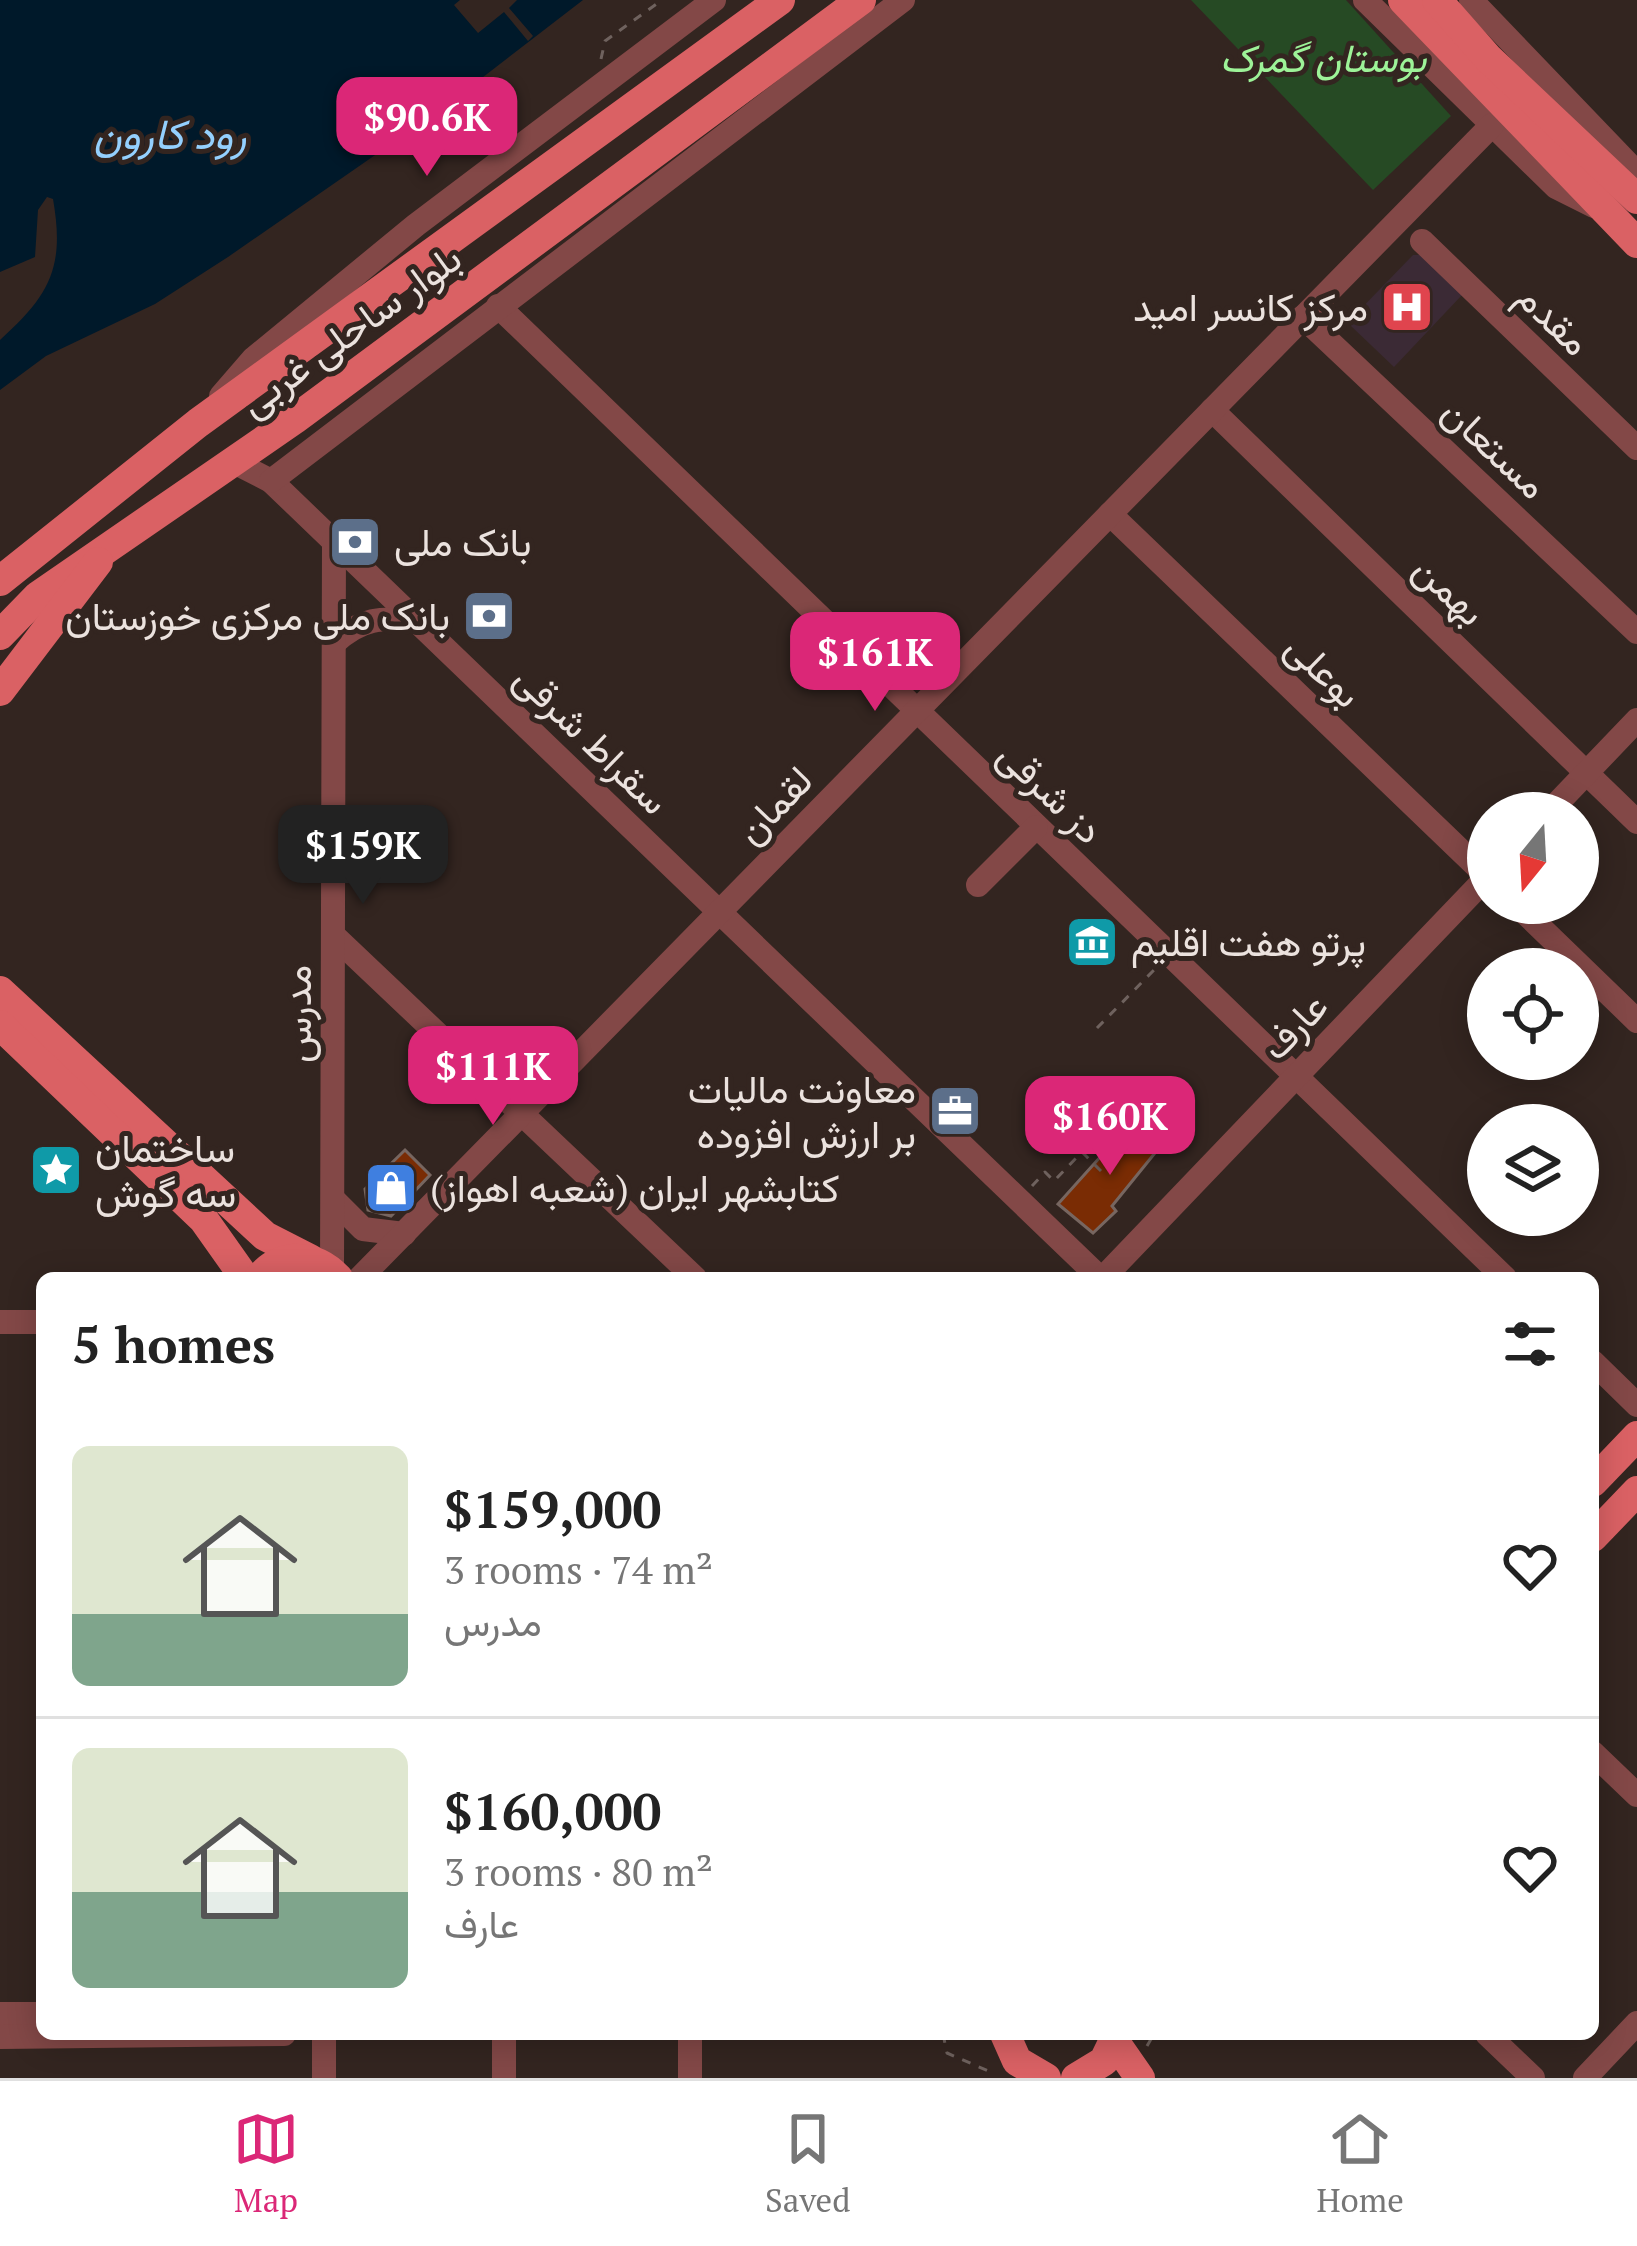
<!DOCTYPE html>
<html lang="en">
<head>
<meta charset="utf-8">
<style>
  :root { --surface:#fff; --page:#f2f2f2; --text:#222; --muted:#767676; --line:#e0e0e0; --accent:#db2777 }
  body { margin:0; font-family:"PT Serif",Vazirmatn,serif; background:var(--page); color:var(--text); height:100vh; display:flex; flex-direction:column; font-size:45px; white-space:nowrap }
  * { box-sizing:border-box; margin:0 }
  p { font-size:39px; color:var(--muted) }
  .icon { flex:none; width:66px; height:66px; fill:none; stroke:currentColor; stroke-width:2; stroke-linecap:round; stroke-linejoin:round }
  .map { position:relative; flex:1; overflow:hidden }
  .sheet { position:absolute; left:36px; top:1272px; width:1563px; height:768px; display:flex; flex-direction:column; background:var(--surface); border-radius:18px; box-shadow:0 6px 30px #0003 }
  .sheet>* { flex:none }
  .needle { width:78px; rotate:198deg }
  .tools { position:absolute; left:1467px; top:792px; display:grid; gap:24px }
  .tools a { display:grid; place-items:center; width:132px; height:132px; border-radius:50%; background:var(--surface); box-shadow:0 6px 30px #0003; font-size:60px }
  .price { position:absolute; translate:-50% -102px; padding:0 27px; border-radius:24px; background:var(--accent); color:#fff; font-size:39px; line-height:78px; filter:drop-shadow(0 3px 6px #0008) }
  .price::after { content:''; position:absolute; left:50%; top:72px; width:36px; height:27px; margin-left:-18px; background:inherit; clip-path:polygon(0 0,100% 0,50% 100%) }
  .price.current { background:#222; color:#fff }
  ul { padding:0; list-style:none }
  li { display:flex; align-items:center; gap:36px; height:300px; padding:0 36px }
  li+li { border-top:3px solid var(--line) }
  li span { display:grid; place-items:center; flex:none; width:336px; height:240px; border-radius:18px; color:#555 }
  li>.icon { margin-inline-start:auto }
  span .icon { width:144px; height:144px; fill:#fffc; stroke-width:1 }
  li b { font-size:51px }
  h2 { display:flex; justify-content:space-between; align-items:center; height:144px; padding:0 36px; font-size:51px }
  .menu { display:flex; justify-content:space-around; align-items:center; height:168px; border-top:3px solid var(--line); background:var(--surface); font-size:33px; color:var(--muted) }
  .menu a { display:grid; justify-items:center; gap:6px }
  .menu .current { color:var(--accent) }
  .map>svg:first-child { display:block }
  .medical { fill:#3b2a35 }
  .green { fill:#264a24 }
  .water { fill:#00192a }
  .pier { fill:#332520 }
  .building { fill:#7a2c04; stroke:#776660; stroke-width:3 }
  .lines { fill:none; stroke-linecap:round; stroke-linejoin:round }
  .path { stroke:#6f625e; stroke-width:3; stroke-dasharray:9 9; stroke-linecap:butt }
  .minor { stroke:#834847; stroke-width:24 }
  .major { stroke:#da6164; stroke-width:30 }
  .labels { text-anchor:middle; stroke-width:10; stroke-linejoin:round; paint-order:stroke }
  .park-label { font-size:39px; font-style:italic; fill:#9df398; stroke:#332520 }
  .poi-label { font-size:39px; fill:#ebe2de; stroke:#332520; text-anchor:start }
  .street-label { font-size:39px; fill:#ebe2de; stroke:#332520 }
  .water-label { font-size:42px; font-style:italic; fill:#94d0fe; stroke:#332520 }
</style>
</head>
<body>
<div class="map">
<svg width="1637" height="2078" viewBox="0 0 1637 2078">
  <rect width="100%" height="100%" fill="#332520"/>
  <path class="medical" d="M1413 255H1420L1462 295 1394 367 1351 326V319Z"/>
  <path class="green" d="M1191 0H1346L1451 116 1373 190Z"/>
  <path class="water" d="M0 0H583L443 108 228 257 155 304 46 356 0 390V340C50 295 65 267 53 199L47 197 38 210 35 257 0 272Z"/>
  <path class="pier" d="M460 0H517L509 8 533 36 528 41 504 12 478 33 454 5Z"/>
  <g class="building">
    <path d="M1141 1121 1163 1143 1112 1206 1116 1211 1093 1233 1058 1204 1120 1135 1126 1139Z"/>
    <path d="M405 1150 430 1175 391 1216 368 1210 365 1189Z"/>
  </g>
  <g class="lines">
    <g class="path">
      <path d="M601 59 605 41 662 0"/>
      <path d="M1097 1028 1155 969"/>
      <path d="M1032 1186 1045 1172 1054 1181 1082 1152 1101 1171"/>
      <path d="M943 2034 947 2053 993 2073"/>
      <path d="M1147 2046 1154 2034"/>
    </g>
    <g class="minor">
      <path d="M1365 0 1556 187 1594 206"/>
      <path d="M1471 0 1637 173"/>
      <path d="M1422 241 1637 448"/>
      <path d="M498 306 1505 1278"/>
      <path d="M1303 317 1637 632"/>
      <path d="M221 396 253 359 416 225 714 0"/>
      <path d="M1212 410 1637 822"/>
      <path d="M234 462 271 481 1100 1278"/>
      <path d="M271 481 903 0"/>
      <path d="M1110 514 1488 877"/>
      <path d="M334 643C361 618 381 617 417 621"/>
      <path d="M1548 813 1637 720"/>
      <path d="M978 885 1036 827"/>
      <path d="M1515 903 1637 1021"/>
      <path d="M333 935 695 1278"/>
      <path d="M334 1200 363 1229 404 1234"/>
      <path d="M332 1272 334 541"/>
      <path d="M360 1278 1492 125"/>
      <path d="M1103 1278 1488 876"/>
      <path d="M0 1322H42"/>
      <path d="M1593 1362 1637 1405"/>
      <path d="M1593 1753 1637 1795"/>
      <path d="M0 2014H42"/>
      <path d="M324 2034V2078"/>
      <path d="M504 2034V2078"/>
      <path d="M690 2034V2078"/>
      <path d="M1487 2034 1533 2078"/>
      <path d="M0 2037 284 2034"/>
      <path d="M1585 2078 1637 2023"/>
    </g>
    <g class="major">
      <path d="M1403 0 1637 243"/>
      <path d="M1437 0 1488 58 1637 199"/>
      <path d="M0 581 198 423 780 0"/>
      <path d="M0 635 38 596 295 419 861 0"/>
      <path d="M0 691 98 562"/>
      <path d="M0 991 265 1236 310 1259"/>
      <path d="M0 1025 204 1220 245 1278"/>
      <path d="M259 1278C281 1252 315 1253 338 1278"/>
      <path d="M1593 1482 1637 1436"/>
      <path d="M1593 1537 1637 1491"/>
      <path d="M1005 2034 1017 2061 1046 2078"/>
      <path d="M1115 2042 1140 2078"/>
      <path d="M1076 2078 1104 2061 1117 2034"/>
    </g>
  </g>
  <defs>
    <g id="hospital-square" transform="scale(2.7)"><rect x="-9" y="-9" width="18" height="18" rx="4" fill="#e0444e" stroke="#332520"/><path d="M-5-5h3v3.5h4V-5h3V5h-3V1.5h-4V5h-3Z" fill="#fff"/></g>
    <g id="bank-square" transform="scale(2.7)"><rect x="-9" y="-9" width="18" height="18" rx="4" fill="#5c6f8a" stroke="#332520"/><path d="M-6-4H6V4H-6ZM0-2.3a2.3 2.3 0 1 0 0 4.6a2.3 2.3 0 1 0 0-4.6Z" fill="#fff"/></g>
    <g id="museum-square" transform="scale(2.7)"><rect x="-9" y="-9" width="18" height="18" rx="4" fill="#0f9aa8" stroke="#332520"/><path d="M0-6L6-3V-2H-6V-3ZM-5-1h2V3h-2ZM-1-1h2V3h-2ZM3-1h2V3H3ZM-6 4H6V6H-6Z" fill="#fff"/></g>
    <g id="office-square" transform="scale(2.7)"><rect x="-9" y="-9" width="18" height="18" rx="4" fill="#5c6f8a" stroke="#332520"/><path d="M-6-3h4V-5.5h4V-3h4V5H-6ZM-1-4.5V-3h2v-1.5ZM-6 0V1H6V0Z" fill="#fff"/></g>
    <g id="sight-square" transform="scale(2.7)"><rect x="-9" y="-9" width="18" height="18" rx="4" fill="#0f9aa8" stroke="#332520"/><path d="M0-6L1.8-2.2L6-1.7L2.9 1.2L3.7 5.4L0 3.3L-3.7 5.4L-2.9 1.2L-6-1.7L-1.8-2.2Z" fill="#fff"/></g>
    <g id="shop-square" transform="scale(2.7)"><rect x="-9" y="-9" width="18" height="18" rx="4" fill="#3f7fe0" stroke="#332520"/><path d="M-5-2.5h2.3a2.7 3.5 0 0 1 5.4 0H5L5.5 6h-11ZM-1.5-2.5h3a1.5 2.3 0 0 0-3 0Z" fill="#fff"/></g>
  </defs>
  <g fill-rule="evenodd">
    <use href="#hospital-square" x="1407" y="307"/>
    <use href="#bank-square" x="355" y="542"/>
    <use href="#bank-square" x="489" y="616"/>
    <use href="#museum-square" x="1092" y="942"/>
    <use href="#office-square" x="955" y="1111"/>
    <use href="#sight-square" x="56" y="1170"/>
    <use href="#shop-square" x="391" y="1188"/>
  </g>
  <g class="labels">
    <g class="park-label">
      <text x="1323" y="72">بوستان گمرک</text>
    </g>
    <g class="poi-label">
      <text x="1368" y="321" text-anchor="end">مرکز کانسر امید</text>
      <text x="394" y="556">بانک ملی</text>
      <text x="450" y="630" text-anchor="end">بانک ملی مرکزی خوزستان</text>
      <text x="1131" y="956">پرتو هفت اقلیم</text>
      <text x="916" y="1103" text-anchor="end">معاونت مالیات<tspan x="916" dy="45">بر ارزش افزوده</tspan></text>
      <text x="95" y="1162">ساختمان<tspan x="95" dy="45">سه گوش</tspan></text>
      <text x="430" y="1202">کتابشهر ایران (شعبه اهواز)</text>
    </g>
    <g class="street-label">
      <text transform="translate(1554 319) rotate(44)" y="14">مقدم</text>
      <text transform="translate(350 330) rotate(-36)" y="14">بلوار ساحلی غربی</text>
      <text transform="translate(1495 448) rotate(43)" y="14">مستعان</text>
      <text transform="translate(1450 590) rotate(44)" y="14">بهمن</text>
      <text transform="translate(1324 670) rotate(44)" y="14">بوعلی</text>
      <text transform="translate(592 739) rotate(44)" y="14">سقراط شرقی</text>
      <text transform="translate(1051 792) rotate(44)" y="14">دز شرقی</text>
      <text transform="translate(774 805) rotate(-46)" y="14">لقمان</text>
      <text transform="translate(297 1014) rotate(-90)" y="14">مدرس</text>
      <text transform="translate(1294 1026) rotate(-46)" y="14">عارف</text>
    </g>
    <g class="water-label">
      <text x="170" y="149">رود کارون</text>
    </g>
  </g>
</svg>
<div class="tools">
<a><svg class="needle" viewBox="-14 -14 28 28"><path d="M0-13l5 13h-10z" fill="#e53935"/><path d="M0 13l5-13h-10z" fill="#767676"/></svg></a>
<a><svg class="icon" aria-label="locate" viewBox="0 0 24 24"><circle cx="12" cy="12" r="6"/><path d="M12 2v4M12 18v4M2 12h4M18 12h4"/></svg></a>
<a><svg class="icon" aria-label="layers" viewBox="0 0 24 24"><path d="M12 4l9 5-9 5-9-5zM3 14l9 5 9-5"/></svg></a>
</div>
<b class="price" style="left:427px;top:179px">$90.6K</b>
<b class="price" style="left:875px;top:714px">$161K</b>
<b class="price current" style="left:363px;top:907px">$159K</b>
<b class="price" style="left:493px;top:1128px">$111K</b>
<b class="price" style="left:1110px;top:1178px">$160K</b>
<section class="sheet">
<h2>5 homes<svg class="icon" aria-label="filters" viewBox="0 0 24 24"><path d="M4 7h16M4 17h16"/><circle cx="9" cy="7" r="2"/><circle cx="15" cy="17" r="2"/></svg></h2>
<ul>
<li><span style="background:linear-gradient(#dfe7d0 70%,#7fa58c 0)"><svg class="icon" aria-label="home" viewBox="0 0 24 24"><path d="M3 11l9-7 9 7M6 9v11h12V9"/></svg></span><div><b>$159,000</b><p>3 rooms · 74 m²</p><p>مدرس</p></div><svg class="icon" aria-label="heart" viewBox="0 0 24 24"><path d="M12 20l-8-8c-3-5 5-10 8-4 3-6 11-1 8 4z"/></svg></li>
<li><span style="background:linear-gradient(#dfe7d0 60%,#7fa58c 0)"><svg class="icon" aria-label="home" viewBox="0 0 24 24"><path d="M3 11l9-7 9 7M6 9v11h12V9"/></svg></span><div><b>$160,000</b><p>3 rooms · 80 m²</p><p>عارف</p></div><svg class="icon" aria-label="heart" viewBox="0 0 24 24"><path d="M12 20l-8-8c-3-5 5-10 8-4 3-6 11-1 8 4z"/></svg></li>
</ul>
</section>
</div>
<nav class="menu">
<a class="current"><svg class="icon" aria-label="map" viewBox="0 0 24 24"><path d="M3 6l6-2 6 2 6-2v14l-6 2-6-2-6 2zM9 4v14M15 6v14"/></svg>Map</a>
<a><svg class="icon" aria-label="saved" viewBox="0 0 24 24"><path d="M7 4h10v16l-5-4-5 4z"/></svg>Saved</a>
<a><svg class="icon" aria-label="home" viewBox="0 0 24 24"><path d="M3 11l9-7 9 7M6 9v11h12V9"/></svg>Home</a>
</nav>
</body>
</html>
